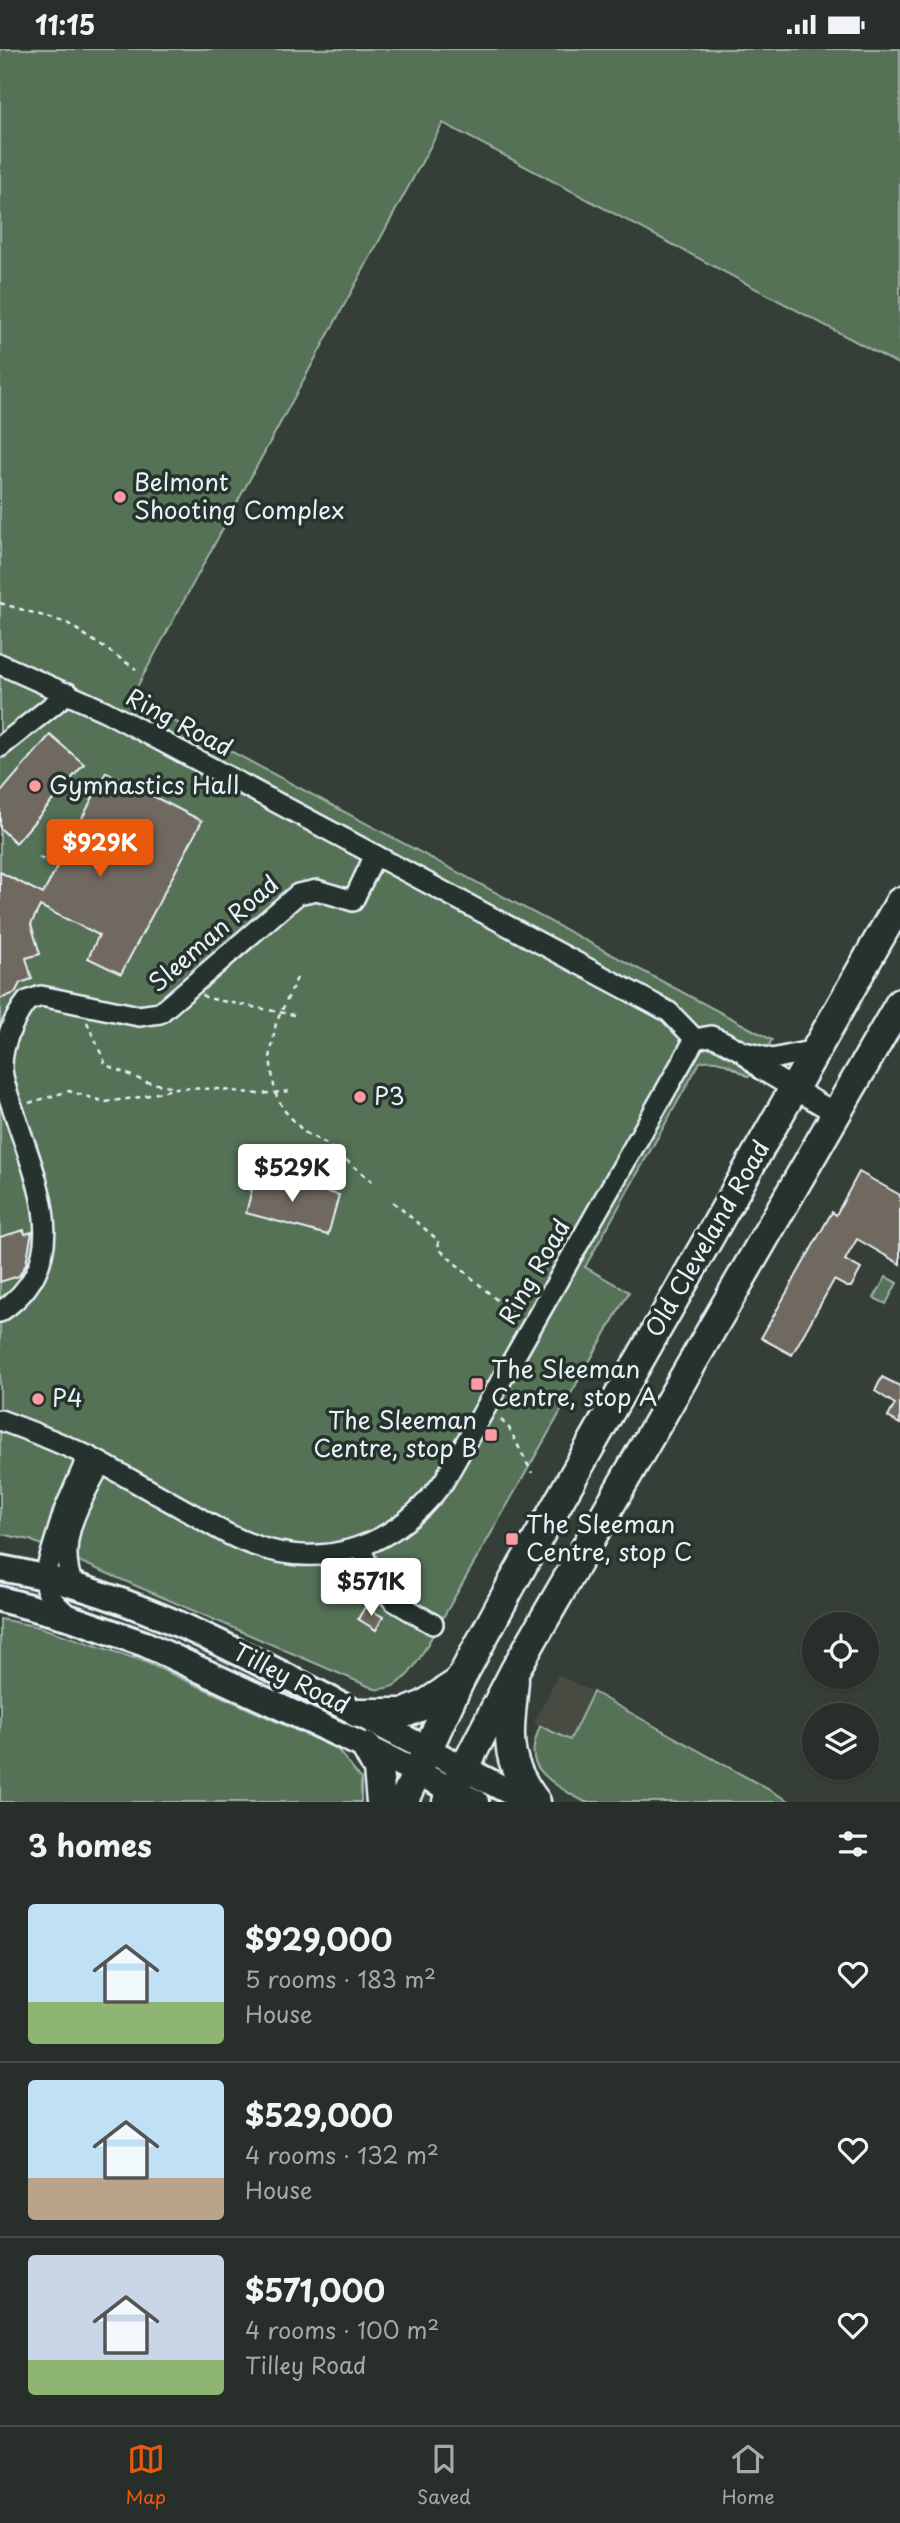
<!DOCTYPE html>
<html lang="en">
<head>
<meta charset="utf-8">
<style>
  :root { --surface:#282e29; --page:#303631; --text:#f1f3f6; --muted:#a5a8a8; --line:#444a46; --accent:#ea580c }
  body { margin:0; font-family:"Playpen Sans",sans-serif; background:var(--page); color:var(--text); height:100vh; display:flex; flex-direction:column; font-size:26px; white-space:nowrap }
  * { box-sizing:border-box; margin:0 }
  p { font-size:23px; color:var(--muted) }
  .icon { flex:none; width:38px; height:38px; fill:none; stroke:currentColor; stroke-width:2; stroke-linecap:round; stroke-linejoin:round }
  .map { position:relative; height:1753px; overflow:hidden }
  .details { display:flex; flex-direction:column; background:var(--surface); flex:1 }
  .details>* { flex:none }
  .fabs { position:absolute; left:802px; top:1563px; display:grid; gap:14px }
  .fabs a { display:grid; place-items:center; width:77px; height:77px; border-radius:50%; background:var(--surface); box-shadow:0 2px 5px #0004,0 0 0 2px var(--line); font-size:35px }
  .price { position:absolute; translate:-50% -60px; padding:0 16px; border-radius:7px; background:#fff; color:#222; font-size:23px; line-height:46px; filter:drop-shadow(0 2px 4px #0008) }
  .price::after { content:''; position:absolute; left:50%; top:42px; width:21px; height:16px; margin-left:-10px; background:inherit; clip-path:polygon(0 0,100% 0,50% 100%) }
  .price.current { background:var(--accent); color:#fff }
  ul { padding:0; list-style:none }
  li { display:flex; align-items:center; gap:21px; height:175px; padding:0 28px }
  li+li { border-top:2px solid var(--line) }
  li span { display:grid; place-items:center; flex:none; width:196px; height:140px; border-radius:7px; color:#555 }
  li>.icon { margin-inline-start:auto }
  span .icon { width:84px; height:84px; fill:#fffc; stroke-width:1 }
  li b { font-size:30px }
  h2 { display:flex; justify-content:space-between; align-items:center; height:84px; padding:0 28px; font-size:30px }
  .status { display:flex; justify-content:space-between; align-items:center; height:49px; padding:0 35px; background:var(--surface); direction:ltr }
  .status svg { height:19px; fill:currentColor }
  .dock { display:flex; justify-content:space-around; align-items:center; height:98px; border-top:2px solid var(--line); background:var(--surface); font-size:19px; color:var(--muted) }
  .dock a { display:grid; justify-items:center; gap:4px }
  .dock .current { color:var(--accent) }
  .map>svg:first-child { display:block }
  .built { fill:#474b43 }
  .green { fill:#557157; stroke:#9eb1a8; stroke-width:2 }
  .building { fill:#70695f; stroke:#e8f1f8; stroke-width:2 }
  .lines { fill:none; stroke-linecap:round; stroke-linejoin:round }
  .minor-casing { stroke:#e8f1f8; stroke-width:24 }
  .major-casing { stroke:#e8f1f8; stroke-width:30 }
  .highway-casing { stroke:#e8f1f8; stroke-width:33 }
  .path { stroke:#e8f1f8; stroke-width:2.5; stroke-dasharray:5 5; stroke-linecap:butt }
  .minor { stroke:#26332d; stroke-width:19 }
  .major { stroke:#26332d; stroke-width:24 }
  .highway { stroke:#26332d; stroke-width:28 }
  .poi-dot { fill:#ff9aa2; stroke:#26332d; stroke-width:2.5 }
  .labels { text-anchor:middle; stroke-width:7; stroke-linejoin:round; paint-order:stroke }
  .poi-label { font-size:24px; fill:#e8f1f8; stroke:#26332d; text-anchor:start }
  .street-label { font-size:24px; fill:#e8f1f8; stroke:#26332d }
</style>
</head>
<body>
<div class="status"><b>11:15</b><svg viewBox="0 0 49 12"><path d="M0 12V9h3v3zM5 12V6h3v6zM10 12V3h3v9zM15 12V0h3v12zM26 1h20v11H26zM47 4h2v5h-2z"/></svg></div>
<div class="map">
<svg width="900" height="1753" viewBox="0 0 900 1753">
  <rect width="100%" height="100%" fill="#353e37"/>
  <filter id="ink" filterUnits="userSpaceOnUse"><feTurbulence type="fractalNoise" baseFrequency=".0143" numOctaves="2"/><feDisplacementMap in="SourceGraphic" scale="14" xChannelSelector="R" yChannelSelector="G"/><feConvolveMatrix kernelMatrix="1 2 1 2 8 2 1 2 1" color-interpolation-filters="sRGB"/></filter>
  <g filter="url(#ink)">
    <path class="built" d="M558 1626 593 1643 569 1691 534 1674Z"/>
    <g class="green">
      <path d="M0 0H900V316L443 74 131 649 772 991 749 1028C733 1019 718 1007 700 1013L585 1218 629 1243 433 1586C419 1609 406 1643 375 1640L30 1491 0 1485Z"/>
      <path d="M886 1228 897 1234 886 1255 874 1249Z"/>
      <path d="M0 1570 39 1578 143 1612 337 1700 361 1730V1753H0Z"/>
      <path d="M593 1643 791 1753H585C571 1746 543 1730 536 1715 530 1703 536 1688 540 1677L570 1691Z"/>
    </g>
    <g class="building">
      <path d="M50 686 84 715 16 794 0 779V744Z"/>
      <path d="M106 723 202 772 121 925 88 909 99 886 40 857 31 875 40 905 26 909 32 930 20 934 15 944 0 950V823L43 845Z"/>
      <path d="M859 1123 900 1146V1215L857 1190 845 1211 861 1220 851 1238H847L834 1231 792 1306 761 1289 832 1163 836 1166Z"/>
      <path d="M256 1124 339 1146 328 1186 246 1164Z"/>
      <path d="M24 1181 25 1185 32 1183 26 1215 19 1227 0 1233V1188Z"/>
      <path d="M882 1328 900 1337V1375L888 1368 895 1355 875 1342Z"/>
      <path d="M365 1558 383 1568 376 1581 358 1570Z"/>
    </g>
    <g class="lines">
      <g class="minor-casing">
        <g id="minor">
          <path d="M0 615 105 662 645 950 669 963 695 990"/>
          <path d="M0 698 68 644"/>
          <path d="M744 1003 772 1010 815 1001"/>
          <path d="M0 1263C77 1211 36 1132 14 1063 9 1048 2 1032 2 1017 2 995 14 969 27 952L41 947 139 967 160 964 298 845 317 841 353 852 375 806"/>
          <path d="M0 1371C35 1384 70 1397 103 1415 134 1432 165 1450 196 1467 213 1477 229 1487 248 1494 325 1524 396 1497 444 1432L695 990 711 987 723 992 743 1003 762 1021 837 1065"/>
          <path d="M360 1498 374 1531 394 1552 433 1575"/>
          <path d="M73 1536C55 1491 80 1454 101 1414"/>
          <path d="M71 1569C58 1556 44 1547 44 1528L64 1462 88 1407"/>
        </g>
      </g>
      <g class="major-casing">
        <g id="major">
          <path d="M0 1519C116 1539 222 1593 326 1648 393 1683 461 1718 529 1753"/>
          <path d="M0 1550 71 1569 145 1595 366 1698 476 1753"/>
        </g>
      </g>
      <g class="highway-casing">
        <g id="highway">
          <path d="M514 1631C510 1685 501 1707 536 1753"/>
          <path d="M358 1664H405L424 1656 459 1633"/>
          <path d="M366 1698 378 1720 381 1753"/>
          <path d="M403 1753 459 1633 513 1533 900 853"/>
          <path d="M447 1753 515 1621 900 954"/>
        </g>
      </g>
      <g class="path">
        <path d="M0 554 67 574 136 620"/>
        <path d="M39 808 57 818"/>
        <path d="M297 929 276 974 270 1009 275 1044 284 1061 304 1083 325 1094 372 1132"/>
        <path d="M202 946 207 949 294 966"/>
        <path d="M87 973 106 1016 146 1033 175 1038"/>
        <path d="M29 1054 69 1042 105 1053 141 1048 177 1039 218 1040 258 1045 293 1042"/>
        <path d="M393 1153 438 1191 439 1200 515 1267"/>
        <path d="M501 1371 509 1379 532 1424"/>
      </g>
      <use href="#minor" class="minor"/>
      <use href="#major" class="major"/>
      <use href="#highway" class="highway"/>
    </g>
  </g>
  <g class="poi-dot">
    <circle cx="120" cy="448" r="7"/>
    <circle cx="35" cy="737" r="7"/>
    <circle cx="360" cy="1048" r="7"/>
    <rect x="470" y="1328" width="14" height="14" rx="3.5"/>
    <circle cx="38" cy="1350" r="7"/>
    <rect x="484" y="1379" width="14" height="14" rx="3.5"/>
    <rect x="505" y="1483" width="14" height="14" rx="3.5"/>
  </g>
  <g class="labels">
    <g class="poi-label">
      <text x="134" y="442">Belmont<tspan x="134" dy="28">Shooting Complex</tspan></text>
      <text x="49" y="745">Gymnastics Hall</text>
      <text x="374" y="1056">P3</text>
      <text x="491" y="1329">The Sleeman<tspan x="491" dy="28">Centre, stop A</tspan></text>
      <text x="52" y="1358">P4</text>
      <text x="477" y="1380" text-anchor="end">The Sleeman<tspan x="477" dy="28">Centre, stop B</tspan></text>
      <text x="526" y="1484">The Sleeman<tspan x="526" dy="28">Centre, stop C</tspan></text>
    </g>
    <g class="street-label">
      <text transform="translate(179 674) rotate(28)" y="8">Ring Road</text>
      <text transform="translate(214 885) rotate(-41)" y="8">Sleeman Road</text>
      <text transform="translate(708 1190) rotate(-60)" y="8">Old Cleveland Road</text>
      <text transform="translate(535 1223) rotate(-60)" y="8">Ring Road</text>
      <text transform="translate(291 1630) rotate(27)" y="8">Tilley Road</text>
    </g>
  </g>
</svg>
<div class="fabs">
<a><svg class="icon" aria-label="locate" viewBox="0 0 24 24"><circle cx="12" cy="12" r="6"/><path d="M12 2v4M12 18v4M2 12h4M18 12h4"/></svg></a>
<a><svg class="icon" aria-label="layers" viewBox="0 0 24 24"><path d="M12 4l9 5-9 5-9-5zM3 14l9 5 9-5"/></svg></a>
</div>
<b class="price current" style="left:100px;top:830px">$929K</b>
<b class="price" style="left:292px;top:1155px">$529K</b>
<b class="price" style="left:371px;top:1569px">$571K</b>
</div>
<section class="details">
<h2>3 homes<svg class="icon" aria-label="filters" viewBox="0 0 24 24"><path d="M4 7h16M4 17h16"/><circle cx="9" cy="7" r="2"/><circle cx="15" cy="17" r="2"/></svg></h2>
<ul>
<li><span style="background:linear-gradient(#bfe0f5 70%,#8fb573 0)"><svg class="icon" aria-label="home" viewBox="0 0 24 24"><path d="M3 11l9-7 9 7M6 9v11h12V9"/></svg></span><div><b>$929,000</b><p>5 rooms · 183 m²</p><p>House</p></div><svg class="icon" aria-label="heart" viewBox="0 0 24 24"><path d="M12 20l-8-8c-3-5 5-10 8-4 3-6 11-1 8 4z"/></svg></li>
<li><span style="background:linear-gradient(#bfe0f5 70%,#b9a48a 0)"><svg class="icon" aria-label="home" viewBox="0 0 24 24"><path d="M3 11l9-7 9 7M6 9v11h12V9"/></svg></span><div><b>$529,000</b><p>4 rooms · 132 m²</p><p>House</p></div><svg class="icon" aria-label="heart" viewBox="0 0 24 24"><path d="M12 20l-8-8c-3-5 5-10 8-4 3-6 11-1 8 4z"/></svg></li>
<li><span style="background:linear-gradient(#c9d6e8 75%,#8fb573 0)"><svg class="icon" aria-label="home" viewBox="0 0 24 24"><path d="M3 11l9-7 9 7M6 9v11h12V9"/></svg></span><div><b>$571,000</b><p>4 rooms · 100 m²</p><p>Tilley Road</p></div><svg class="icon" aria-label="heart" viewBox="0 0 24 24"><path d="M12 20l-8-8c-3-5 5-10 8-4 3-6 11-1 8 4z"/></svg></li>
</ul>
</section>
<nav class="dock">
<a class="current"><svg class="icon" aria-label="map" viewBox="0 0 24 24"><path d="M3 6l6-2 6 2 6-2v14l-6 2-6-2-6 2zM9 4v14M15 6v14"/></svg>Map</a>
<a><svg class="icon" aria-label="saved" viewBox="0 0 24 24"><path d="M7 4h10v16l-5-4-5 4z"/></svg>Saved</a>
<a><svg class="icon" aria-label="home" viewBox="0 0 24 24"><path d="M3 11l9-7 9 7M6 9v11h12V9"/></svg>Home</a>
</nav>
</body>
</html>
